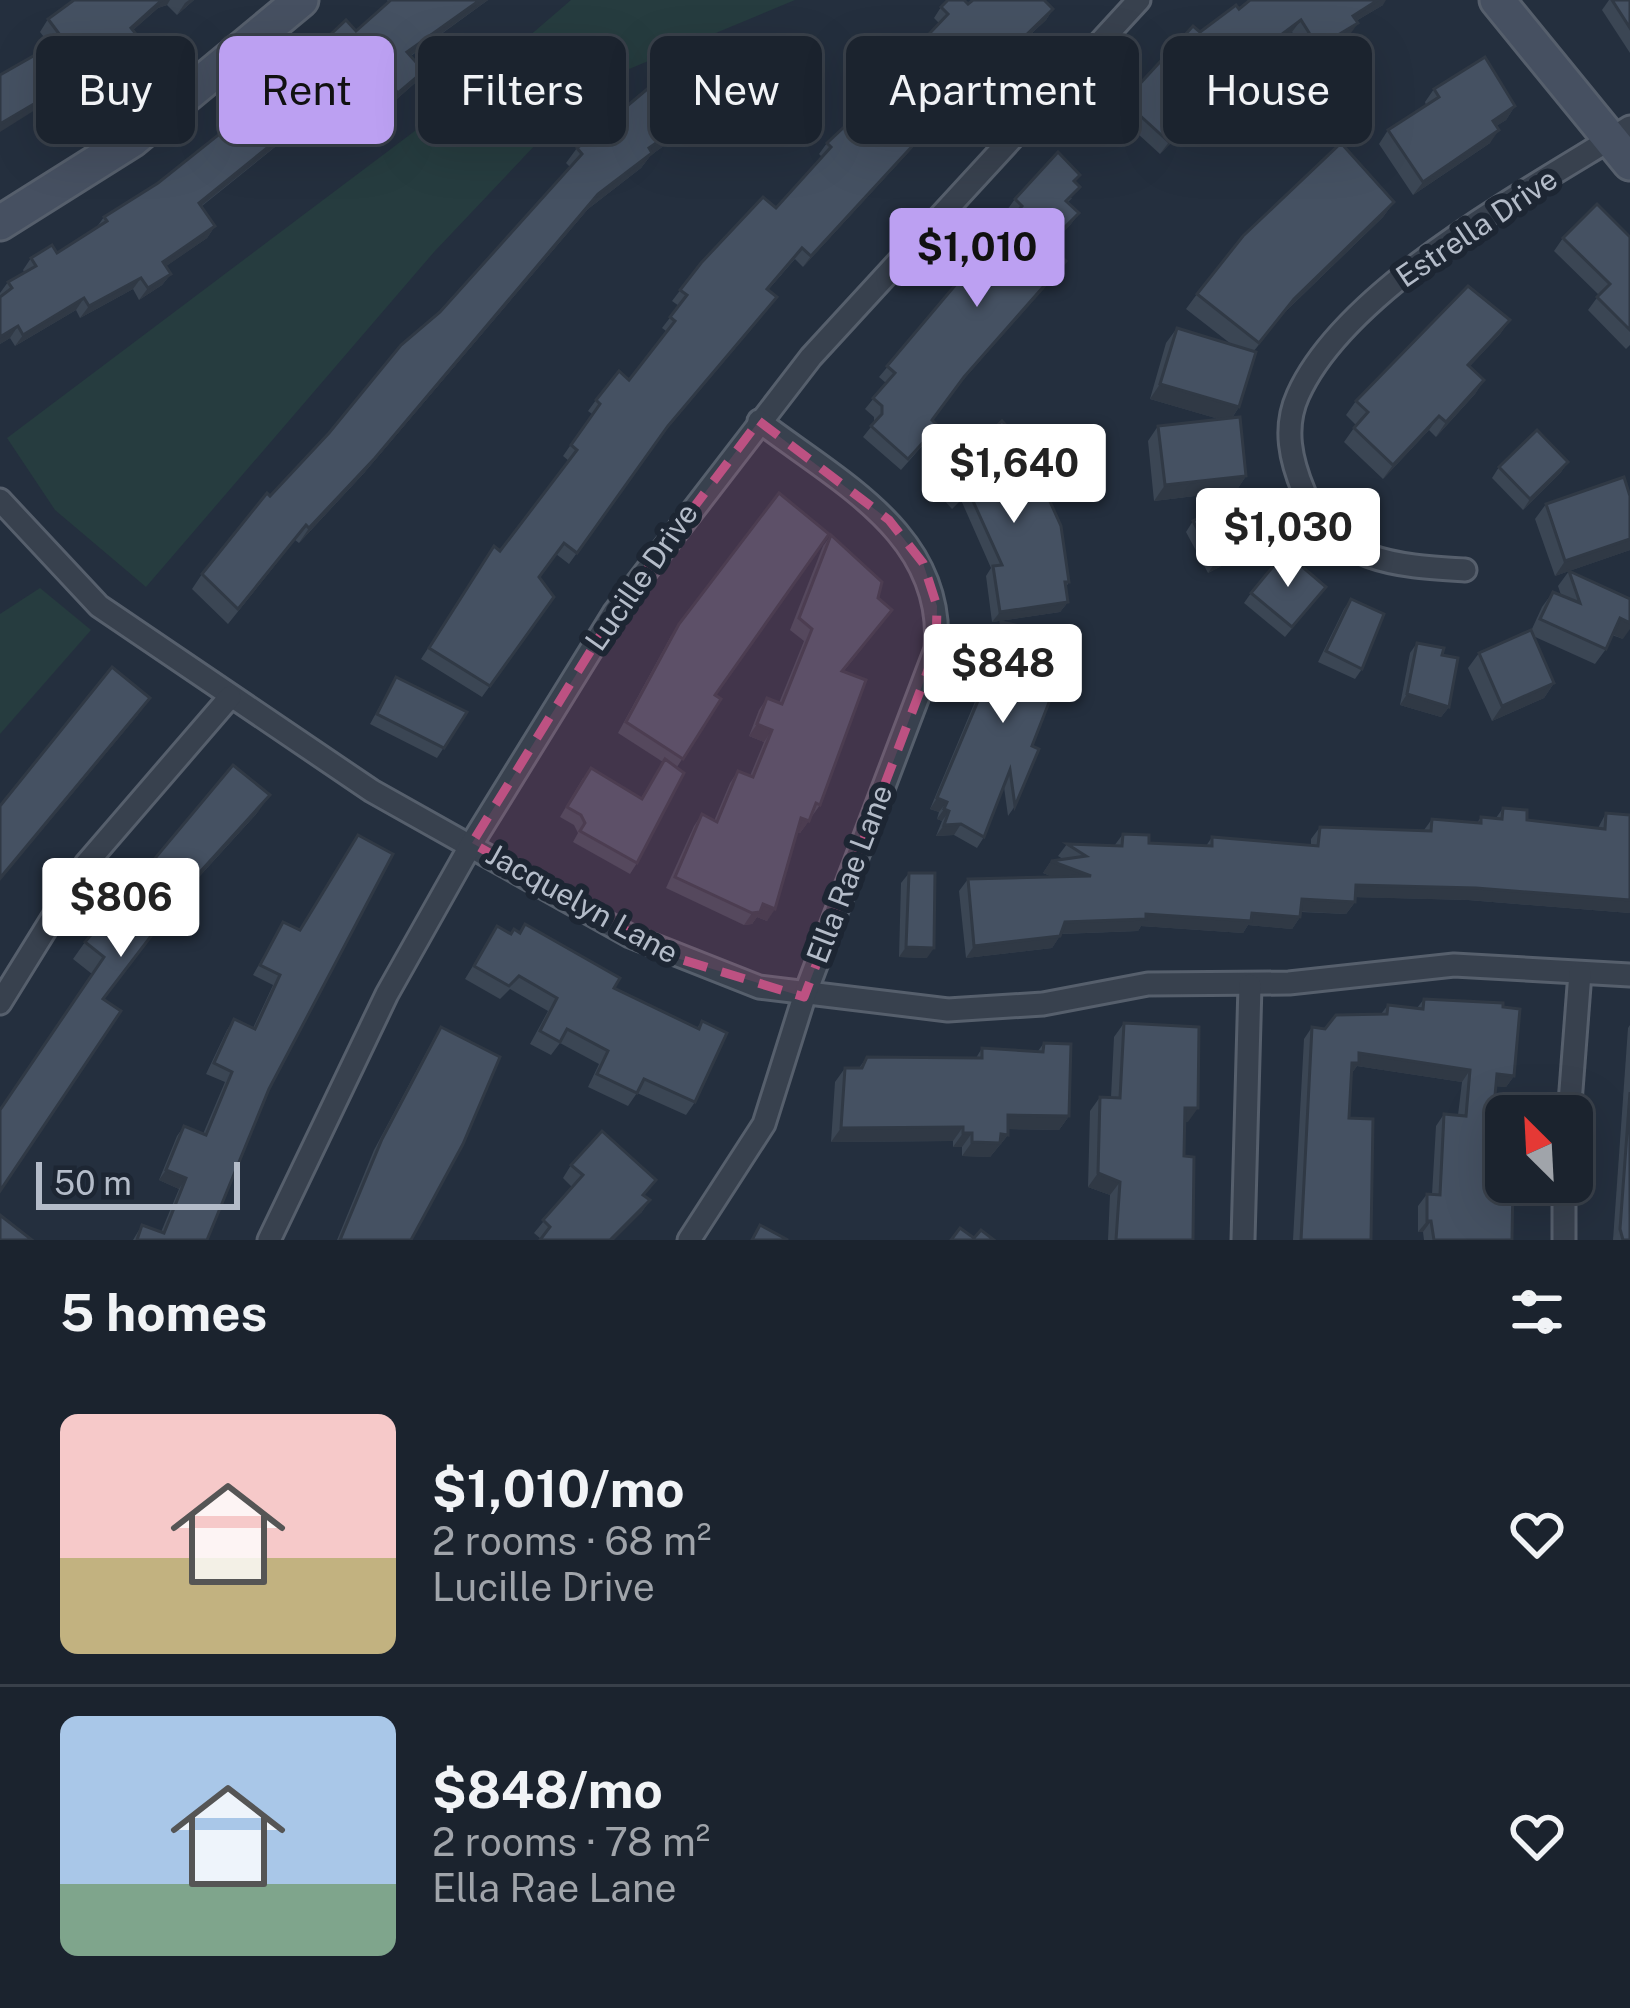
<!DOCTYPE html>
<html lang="en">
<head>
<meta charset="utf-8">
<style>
  :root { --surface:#1b232e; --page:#242b36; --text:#f1f3f6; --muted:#a0a4aa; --line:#39404a; --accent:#bca0f2 }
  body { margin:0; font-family:"Public Sans",sans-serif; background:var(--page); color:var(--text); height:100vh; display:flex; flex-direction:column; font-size:45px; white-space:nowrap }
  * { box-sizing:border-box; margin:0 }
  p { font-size:39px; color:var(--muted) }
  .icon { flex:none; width:66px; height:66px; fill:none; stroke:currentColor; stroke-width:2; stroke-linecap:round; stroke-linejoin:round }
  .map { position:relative; height:1240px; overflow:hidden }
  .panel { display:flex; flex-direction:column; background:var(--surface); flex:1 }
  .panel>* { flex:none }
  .banner { position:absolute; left:36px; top:36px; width:1560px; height:108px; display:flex; gap:24px }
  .needle { width:78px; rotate:336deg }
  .tools { position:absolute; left:1485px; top:1095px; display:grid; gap:24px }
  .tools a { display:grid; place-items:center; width:108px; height:108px; border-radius:18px; background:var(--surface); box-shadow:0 12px 48px #0002,0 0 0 3px var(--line); font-size:60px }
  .scale { position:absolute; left:36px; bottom:30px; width:204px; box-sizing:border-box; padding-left:12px; border:6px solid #b4bcc9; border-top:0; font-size:33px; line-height:42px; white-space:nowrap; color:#b4bcc9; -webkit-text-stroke:9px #1d2633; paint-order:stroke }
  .price { position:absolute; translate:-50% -102px; padding:0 27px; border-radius:12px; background:#fff; color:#222; font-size:39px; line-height:78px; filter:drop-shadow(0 3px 6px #0008) }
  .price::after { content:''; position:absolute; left:50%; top:72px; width:36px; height:27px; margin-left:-18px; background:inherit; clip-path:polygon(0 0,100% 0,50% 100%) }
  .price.active { background:var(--accent); color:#111 }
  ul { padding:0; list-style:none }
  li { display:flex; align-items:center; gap:36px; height:300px; padding:0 60px }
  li+li { border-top:3px solid var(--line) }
  li span { display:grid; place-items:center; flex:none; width:336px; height:240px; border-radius:18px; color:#555 }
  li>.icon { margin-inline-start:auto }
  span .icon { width:144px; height:144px; fill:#fffc; stroke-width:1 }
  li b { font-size:51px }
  h2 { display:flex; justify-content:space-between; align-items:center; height:144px; padding:0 60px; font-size:51px }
  .tag { padding:0 42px; border-radius:18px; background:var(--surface); box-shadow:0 12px 48px #0002,0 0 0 3px var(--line); font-size:42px; line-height:108px }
  .tag.active { background:var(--accent); color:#111 }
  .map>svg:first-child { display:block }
  .green { fill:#263c3f }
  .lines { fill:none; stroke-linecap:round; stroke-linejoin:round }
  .street-casing { stroke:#565f6c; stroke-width:27 }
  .secondary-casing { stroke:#565f6c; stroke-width:39 }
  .street { stroke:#38414e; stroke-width:21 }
  .secondary { stroke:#465061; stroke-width:33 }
  .wall { fill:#3b4654 }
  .shaded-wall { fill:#303945 }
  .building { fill:#455162; stroke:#303945; stroke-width:3 }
  .marked { fill:#bd5182; fill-opacity:0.2; stroke:#bd5182; stroke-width:9; stroke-dasharray:24 15; stroke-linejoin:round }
  .labels { text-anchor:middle; stroke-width:12; stroke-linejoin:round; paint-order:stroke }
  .street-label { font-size:30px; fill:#b4bcc9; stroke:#1d2633 }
</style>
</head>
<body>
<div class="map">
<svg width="1630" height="1240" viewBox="0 0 1630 1240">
  <rect width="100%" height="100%" fill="#242f3e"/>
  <g class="green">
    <path d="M571 0H795L593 84 434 252 146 587 55 510 7 438 448 106Z"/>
    <path d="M40 588 91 630 0 734V614Z"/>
  </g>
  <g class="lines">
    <g class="street-casing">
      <g id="street">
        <path d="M0 500 99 606 372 791 630 936 759 987 948 1010 1043 1004 1148 984 1289 983 1454 965 1630 975"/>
        <path d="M1465 570C1398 566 1333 563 1304 492 1291 461 1283 428 1298 395 1346 288 1531 189 1630 127"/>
        <path d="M0 1003 86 864 230 697"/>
        <path d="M1569 1116 1580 973"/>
        <path d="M1564 1182V1240"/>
        <path d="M269 1240 387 994 472 843 614 613 811 357 1139 0"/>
        <path d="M689 1240 764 1124 804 997 936 649C946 535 839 482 759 421"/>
        <path d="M1243 1240 1250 985"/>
      </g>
    </g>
    <g class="secondary-casing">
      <g id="secondary">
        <path d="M1497 0 1630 163"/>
        <path d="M0 223 132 140 301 0"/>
      </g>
    </g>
    <use href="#street" class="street"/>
    <use href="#secondary" class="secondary"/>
  </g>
  <g class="wall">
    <path d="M74 0H194L177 15 167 5 158 8 133 30 131 51 110 67 100 54 65 81 62 103 40 117 35 110 51 46 40 32 48 19Z"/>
    <path d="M387 0H488L411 56 424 71 415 83 390 105 382 97 325 144 306 122 202 206 215 226 207 238 166 266 171 274 162 285 139 300 133 289 80 318 76 310 15 346 10 338 0 344V293L8 282 24 272 23 270 31 258 57 253 96 228 104 217 158 183 289 78 297 66 356 31 389 2Z"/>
    <path d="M1609 0H1630V53L1602 10Z"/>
    <path d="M1045 1 1053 9 1046 20 985 77 981 73 803 267 795 259 768 290 777 297 769 308 660 437 569 564 556 554 539 578 554 597 482 697 421 659 494 546 500 551 569 461 563 456 592 414 588 411 596 400 629 380 666 331 662 328 679 306 672 301 701 263 776 208 822 157 819 154 827 143 865 119 925 47 922 44 939 23 934 18 941 7Z"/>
    <path d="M1383 5 1356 21 1349 36 1309 60 1292 32 1239 72 1244 99 1222 121 1207 106 1160 154 1115 113 1124 101 1200 32 1239 9Z"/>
    <path d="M737 87 726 102 651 155 641 168 588 209 364 473 299 543 295 540 228 624 192 589 202 574 270 496 329 433 570 167 566 163 577 148Z"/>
    <path d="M1434 89 1515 106 1506 120 1496 126 1490 143 1413 195 1379 144 1388 130 1426 105 1425 102Z"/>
    <path d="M1072 198 1068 202 1079 213 1071 224 1050 245 1066 261 956 388 932 420 930 437 901 470 863 437 874 423V417L865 409 886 383 879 377 1013 217 1007 210 1015 199Z"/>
    <path d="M1394 202 1383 217 1283 314 1254 351 1239 407 1232 418 1246 476 1236 491 1154 501 1148 441 1158 426 1219 419 1150 399 1166 343 1177 328 1231 344 1186 309 1197 294Z"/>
    <path d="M1630 237V345L1626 349 1588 310 1599 295 1554 251 1563 238Z"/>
    <path d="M1510 320 1500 334 1470 366 1484 380 1475 394 1436 437 1429 430 1383 479 1344 442 1356 425 1346 415 1356 401Z"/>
    <path d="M1014 452 1000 465 1069 582 1066 587 1068 602 1060 612 992 622 986 576 991 568 961 500 952 509 934 489 942 479Z"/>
    <path d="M1568 462 1561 472 1523 510 1492 478 1499 467Z"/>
    <path d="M779 493 715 695 721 699 677 767 637 863 630 874 573 842 578 833 574 825 560 817 583 778 641 798 663 762 618 733 671 636Z"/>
    <path d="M1630 496V550L1569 571 1623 639 1612 635 1606 649 1595 664 1533 636 1554 683 1544 698 1492 721 1468 668 1479 653 1531 631 1542 607 1553 592 1561 595 1558 586 1569 571 1555 576 1535 519 1546 504Z"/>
    <path d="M1246 513 1264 544 1208 573 1186 532 1193 521Z"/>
    <path d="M831 535 878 598 883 622 843 672 820 805 800 833 797 832 767 921 757 917 752 924 744 925 666 888 694 826 702 814 714 821 730 783 738 771 750 776 764 742 749 736 759 710 767 698 779 703 804 641 790 630 823 546Z"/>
    <path d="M1326 587 1285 637 1244 603 1251 593Z"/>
    <path d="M1351 599 1362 669 1355 679 1318 662 1344 609Z"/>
    <path d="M1001 622 1032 746 1015 806 1008 816 1004 787 984 837 977 848 954 835 936 836 942 821 937 819 939 812 930 809 979 692 988 652 995 642 994 633Z"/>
    <path d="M1417 643 1442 655 1449 707 1441 717 1400 705 1410 653Z"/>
    <path d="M396 677 467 712 437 758 370 724Z"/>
    <path d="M1503 808 1527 820 1598 828 1606 813 1630 815V913L1468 900 1355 897V902L1346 914 1301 912 1300 917 1292 929 1248 925 1243 933 1141 926 1138 931 1061 934 1052 948 966 958 959 891 968 879 1053 877 1043 873 1051 861 1063 859 1058 856 1067 844 1114 846 1123 834 1149 843 1206 846 1212 837 1311 845V839L1320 827 1424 830 1432 819 1477 823 1481 817 1496 818Z"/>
    <path d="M258 812 188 889 104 999 92 974 73 959 85 942Z"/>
    <path d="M909 873 927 958 899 957 901 883Z"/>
    <path d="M283 922 299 930 207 1240H133L142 1225 161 1232 179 1189 159 1180 177 1136 184 1126 203 1134 225 1082 206 1074 227 1030 234 1019 253 1028 273 985 253 975Z"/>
    <path d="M497 926 614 988 697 1028 702 1021 695 1102 686 1115 637 1093 628 1106 588 1087 599 1064 560 1043 551 1055 530 1044 548 1011 510 989 500 999 465 979Z"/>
    <path d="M1424 999 1514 1076 1506 1087 1496 1086 1493 1117 1512 1240H1424L1423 1232H1418V1206L1427 1194H1432L1436 1126 1444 1114 1458 1115 1462 1082 1357 1066 1351 1074 1349 1118 1371 1240H1293L1304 1039 1312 1027 1325 1029 1381 1014 1388 1005 1417 1008Z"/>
    <path d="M1124 1023 1188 1122H1185L1184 1156 1193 1240H1108L1110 1195 1088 1187 1090 1111 1100 1097H1111L1114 1037Z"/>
    <path d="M1630 1025V1240H1613L1628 1028Z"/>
    <path d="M441 1027 411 1240H337L374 1150 434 1038Z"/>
    <path d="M1044 1043 1069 1116 1059 1130 1008 1129V1135L990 1157 962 1156V1147H953V1141L831 1142 835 1082 845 1068H859L867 1057 976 1058 982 1048 1038 1051Z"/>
    <path d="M571 1165 645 1196 650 1200 641 1213 541 1239 534 1233 572 1187 563 1178Z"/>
  </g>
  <g class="shaded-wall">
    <path d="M162 0H170L167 5 158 8 122 40 131 28Z"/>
    <path d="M189 0H194L177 15 185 3Z"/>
    <path d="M480 0H488L399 64 407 52Z"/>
    <path d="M1378 0H1386L1383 5 1344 28 1353 16Z"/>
    <path d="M1053 9 1046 20 985 77 993 67Z"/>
    <path d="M1301 20 1292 32 1227 81 1235 69Z"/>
    <path d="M1358 23 1349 36 1309 60 1318 47Z"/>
    <path d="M140 39 131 51 110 67 119 55Z"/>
    <path d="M108 42 100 54 54 90 63 77Z"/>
    <path d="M989 63 981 73 803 267 811 256Z"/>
    <path d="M424 71 415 83 390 105 398 93Z"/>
    <path d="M391 85 382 97 325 144 333 132Z"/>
    <path d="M737 87 726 102 651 155 641 168 588 209 364 473 299 543 309 528 598 194 649 148Z"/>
    <path d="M1253 87 1244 99 1222 121 1231 109Z"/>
    <path d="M71 91 62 103 40 117 48 105Z"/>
    <path d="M1216 94 1207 106 1160 154 1169 142Z"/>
    <path d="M44 98 35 110 0 132V124Z"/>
    <path d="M1515 106 1506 120 1484 134 1493 121Z"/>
    <path d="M314 110 306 122 191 214 199 203Z"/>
    <path d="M1499 130 1490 143 1413 195 1423 182Z"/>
    <path d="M1394 202 1383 217 1283 314 1248 358 1294 299Z"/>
    <path d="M1079 213 1071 224 1040 255 1048 244Z"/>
    <path d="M215 226 207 238 155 274 163 262Z"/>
    <path d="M1066 261 1059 272 956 388 964 377Z"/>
    <path d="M171 274 162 285 139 300 148 288Z"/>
    <path d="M141 278 133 289 80 318 89 306Z"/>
    <path d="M84 298 76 310 15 346 23 335Z"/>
    <path d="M1510 320 1500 334 1458 379 1468 365Z"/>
    <path d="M18 326 10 338 0 344V337Z"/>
    <path d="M1484 380 1475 394 1436 437 1446 422Z"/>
    <path d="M1160 384 1239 407 1229 422 1150 399Z"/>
    <path d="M1439 416 1429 430 1383 479 1393 465Z"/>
    <path d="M1568 462 1561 472 1523 510 1530 499Z"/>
    <path d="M1246 476 1236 491 1154 501 1165 485Z"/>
    <path d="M1271 534 1264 544 1208 573 1215 563Z"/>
    <path d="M1630 539V550L1555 576 1565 561Z"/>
    <path d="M1068 602 1060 612 992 622 1000 612Z"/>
    <path d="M1620 618 1630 623V629L1623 639 1609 633Z"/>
    <path d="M1554 683 1544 698 1492 721 1502 706Z"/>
    <path d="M1407 694 1449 707 1441 717 1400 705Z"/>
    <path d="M150 698 138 715 0 881V878Z"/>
    <path d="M757 724 772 730 764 742 749 736Z"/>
    <path d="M270 795 258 812 188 889 91 1016 200 872Z"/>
    <path d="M937 798 947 802 939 812 930 809Z"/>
    <path d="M944 809 949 811 942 821 937 819Z"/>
    <path d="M801 818 809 821 800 833 793 830Z"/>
    <path d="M961 824 954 835 936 836 944 825Z"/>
    <path d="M1051 861 1091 876 1082 888 1043 873Z"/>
    <path d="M1356 885 1476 888 1630 900V913L1468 900 1347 897Z"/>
    <path d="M1302 899 1355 902 1346 914 1293 911Z"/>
    <path d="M763 904 775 909 767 921 757 917 752 924 744 925 752 913Z"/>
    <path d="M1252 913 1300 917 1292 929 1248 925 1243 933 1141 926 1138 931 1057 934 1065 922 1146 914Z"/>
    <path d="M1060 936 1052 948 966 958 974 946Z"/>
    <path d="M906 947 934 948 927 958 899 957Z"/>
    <path d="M1359 1053 1470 1070 1462 1082 1357 1066 1350 1075H1343Z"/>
    <path d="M1497 1074 1514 1076 1506 1087 1488 1086Z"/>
    <path d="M1185 1108H1198L1188 1122 1175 1121Z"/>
    <path d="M1008 1115 1069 1116 1059 1130 998 1129Z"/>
    <path d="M963 1127 953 1141 831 1142 841 1128Z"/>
    <path d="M963 1133H972L962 1147H953Z"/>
    <path d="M1001 1134 1008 1135 990 1157 962 1156 972 1142Z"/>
    <path d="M166 1170 186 1178 179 1189 159 1180Z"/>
    <path d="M1098 1173 1120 1182 1110 1195 1088 1187Z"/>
    <path d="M650 1200 641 1213 614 1240H610Z"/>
    <path d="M1427 1221H1431L1423 1232H1418Z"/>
  </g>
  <g class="building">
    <path d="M74 0H162L131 28 140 39 119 55 108 42 63 77 71 91 48 105 44 98 0 124V75L63 39 48 19Z"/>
    <path d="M391 0H480L407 52 424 71 398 93 391 85 333 132 314 110 199 203 215 226 163 262 171 274 148 288 141 278 89 306 84 298 23 335 18 326 0 337V297L12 288 8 282 36 266 31 258 52 245 57 253 107 221 104 217 158 183 286 81 303 73 297 66 346 20 356 31Z"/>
    <path d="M948 0H964L968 4 973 0H1044L1053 9 993 67 989 63 811 256 802 248 767 289 777 297 668 426 577 553 564 543 539 577 554 597 490 686 429 648 494 546 500 551 577 450 571 445 600 404 596 400 619 371 629 380 675 321 670 317 687 295 680 290 701 263 763 197 776 208 831 147 827 143 859 113 865 119 934 36 930 33 948 14 941 7Z"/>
    <path d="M1250 0H1378L1353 16 1358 23 1318 47 1301 20 1235 69 1253 87 1231 109 1216 94 1169 142 1124 101 1193 26 1200 32 1236 5 1239 9Z"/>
    <path d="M1612 0H1630V28Z"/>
    <path d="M705 49 711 52 737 87 649 148 652 153 598 194 375 458 309 528 306 525 238 609 202 574 267 493 270 496 329 433 401 345 440 312 582 154 577 148 658 80Z"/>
    <path d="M1485 57 1515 106 1493 121 1499 130 1423 182 1388 130 1439 97 1434 89Z"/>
    <path d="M1341 143 1394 202 1294 299 1259 343 1197 294 1243 236Z"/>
    <path d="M1058 152 1080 175 1074 181 1080 187 1066 201 1079 213 1048 244 1066 261 964 377 932 420 938 426 908 459 871 426 882 414V406L873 398 895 373 887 366 1022 206 1015 199Z"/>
    <path d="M1597 204 1630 237V330L1597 297 1610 284 1563 238Z"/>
    <path d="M1468 286 1510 320 1468 365 1484 380 1446 422 1439 416 1393 465 1354 428 1368 412 1356 401Z"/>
    <path d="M1177 328 1256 352 1239 407 1160 384Z"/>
    <path d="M1240 417 1246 476 1165 485 1158 426Z"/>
    <path d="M1002 421 1021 441 998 463 1027 494 1043 486 1061 526 1069 582H1065L1068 602 1000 612 993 566 1002 565 968 490 960 499 942 479Z"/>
    <path d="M1537 430 1568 462 1530 499 1499 467Z"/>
    <path d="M1624 477 1630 496V539L1565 561 1546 504Z"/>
    <path d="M779 493 829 534 715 695 721 699 683 759 626 722 679 624Z"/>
    <path d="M1244 494 1246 513 1257 507 1271 534 1215 563 1193 521Z"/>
    <path d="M831 535 882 582 878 598 892 610 842 671 866 680 820 805 816 803 809 821 801 818 775 909 763 904 760 912 752 913 675 877 702 814 717 822 738 771 753 777 772 730 757 724 767 698 782 704 812 629 799 618Z"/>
    <path d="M1285 552 1326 587 1292 627 1251 593Z"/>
    <path d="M1569 571 1630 599V623L1620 618 1606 649 1540 619 1553 592 1580 603Z"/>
    <path d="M1351 599 1384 614 1362 669 1326 651Z"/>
    <path d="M1001 622 1067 636 1057 682 1032 746 1039 749 1015 806 1010 770 984 837 961 824 944 825 949 811 944 809 947 802 937 798 986 682 995 642 1004 643Z"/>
    <path d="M1531 630 1554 683 1502 706 1479 653Z"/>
    <path d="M1417 643 1444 648 1442 655 1458 658 1449 707 1407 694Z"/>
    <path d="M112 667 150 698 0 878V806Z"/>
    <path d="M396 677 467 712 444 748 377 714Z"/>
    <path d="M665 759 684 773 637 863 580 831 585 823 581 815 567 807 591 768 642 799Z"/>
    <path d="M233 765 270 795 200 872 103 999 121 1011 0 1191V1110L104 957 85 942Z"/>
    <path d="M1503 808 1527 810V820L1605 829 1606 813 1630 815V900L1476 888 1356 885 1355 902 1302 899 1300 917 1252 913 1251 921 1146 914V919L1065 922 1060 936 974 946 968 879 1091 876 1051 861 1086 856 1067 844 1122 846 1123 834 1149 835V843L1212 846V837L1318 846 1320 827 1431 831 1432 819 1481 823V817L1502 819Z"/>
    <path d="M358 835 393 854 269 1089 207 1240H137L142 1225 164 1233 186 1178 166 1170 184 1126 206 1135 232 1072 214 1063 234 1019 255 1029 280 975 260 965 283 922 300 930Z"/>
    <path d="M909 873H935L934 948 906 947Z"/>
    <path d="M525 924 620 978 614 988 699 1029 702 1021 727 1033 695 1102 644 1079 637 1093 597 1074 608 1051 567 1029 560 1042 540 1031 557 998 519 976 509 986 474 966 497 926 511 934 514 929 520 933Z"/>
    <path d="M1424 999 1503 1003V1007L1520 1009 1514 1076 1497 1074 1493 1117 1506 1118V1182H1513L1512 1240H1434L1431 1221H1427V1194L1440 1195 1444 1114 1466 1116 1470 1070 1359 1053V1063H1352L1349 1118 1373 1119 1371 1240H1301L1312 1027 1325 1029 1336 1015 1387 1014 1388 1005 1423 1009Z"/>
    <path d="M1124 1023 1199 1027 1198 1108H1185L1184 1156 1194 1157 1193 1240H1116L1120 1182 1098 1173 1100 1097 1120 1098Z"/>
    <path d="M441 1027 500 1057 463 1144 411 1240H340L382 1139Z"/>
    <path d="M1044 1043 1071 1044 1069 1116 1008 1115V1135L1001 1134 1000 1143 972 1142V1133H963V1127L841 1128 845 1068H862L867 1057 982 1058V1048L1043 1052Z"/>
    <path d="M1630 1092V1240H1623L1620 1229Z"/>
    <path d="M602 1131 656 1180 643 1195 650 1200 610 1240H540L550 1227 543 1220 583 1175 571 1165Z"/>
    <path d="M0 1215 32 1240H0Z"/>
    <path d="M760 1225 788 1240H752Z"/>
    <path d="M960 1228 974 1238 981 1230 994 1240H951Z"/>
  </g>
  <path class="marked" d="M759 421 889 520 923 563 937 606 936 649 804 997 673 957 472 843 614 613Z"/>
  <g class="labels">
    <g class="street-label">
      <text transform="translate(1477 228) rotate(-34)" y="10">Estrella Drive</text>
      <text transform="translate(642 577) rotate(-55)" y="10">Lucille Drive</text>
      <text transform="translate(850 874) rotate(-69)" y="10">Ella Rae Lane</text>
      <text transform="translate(582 904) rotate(29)" y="10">Jacquelyn Lane</text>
    </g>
  </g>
</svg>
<div class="tools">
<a><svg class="needle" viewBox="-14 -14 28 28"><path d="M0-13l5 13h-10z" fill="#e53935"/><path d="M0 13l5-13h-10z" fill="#a0a4aa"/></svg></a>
</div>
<div class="scale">50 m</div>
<b class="price active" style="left:977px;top:310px">$1,010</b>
<b class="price" style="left:1014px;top:526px">$1,640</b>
<b class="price" style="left:1288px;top:590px">$1,030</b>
<b class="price" style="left:1003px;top:726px">$848</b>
<b class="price" style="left:121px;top:960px">$806</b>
<div class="banner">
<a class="tag">Buy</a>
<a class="tag active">Rent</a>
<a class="tag">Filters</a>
<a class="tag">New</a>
<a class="tag">Apartment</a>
<a class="tag">House</a>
</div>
</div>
<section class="panel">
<h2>5 homes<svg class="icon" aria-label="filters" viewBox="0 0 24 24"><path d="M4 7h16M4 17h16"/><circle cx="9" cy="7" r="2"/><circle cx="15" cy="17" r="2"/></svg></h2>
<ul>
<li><span style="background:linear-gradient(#f6c9c9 60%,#c2b280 0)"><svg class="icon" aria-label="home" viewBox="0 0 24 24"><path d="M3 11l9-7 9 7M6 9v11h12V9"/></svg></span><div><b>$1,010/mo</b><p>2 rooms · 68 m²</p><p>Lucille Drive</p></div><svg class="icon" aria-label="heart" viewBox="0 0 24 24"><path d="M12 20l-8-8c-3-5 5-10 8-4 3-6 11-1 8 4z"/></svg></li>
<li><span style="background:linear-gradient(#a9c7e8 70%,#7fa58c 0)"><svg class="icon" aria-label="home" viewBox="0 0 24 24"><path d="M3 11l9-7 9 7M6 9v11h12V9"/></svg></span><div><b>$848/mo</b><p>2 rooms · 78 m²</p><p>Ella Rae Lane</p></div><svg class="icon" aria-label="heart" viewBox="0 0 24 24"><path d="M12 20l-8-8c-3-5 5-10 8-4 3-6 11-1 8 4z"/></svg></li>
</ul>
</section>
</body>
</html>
